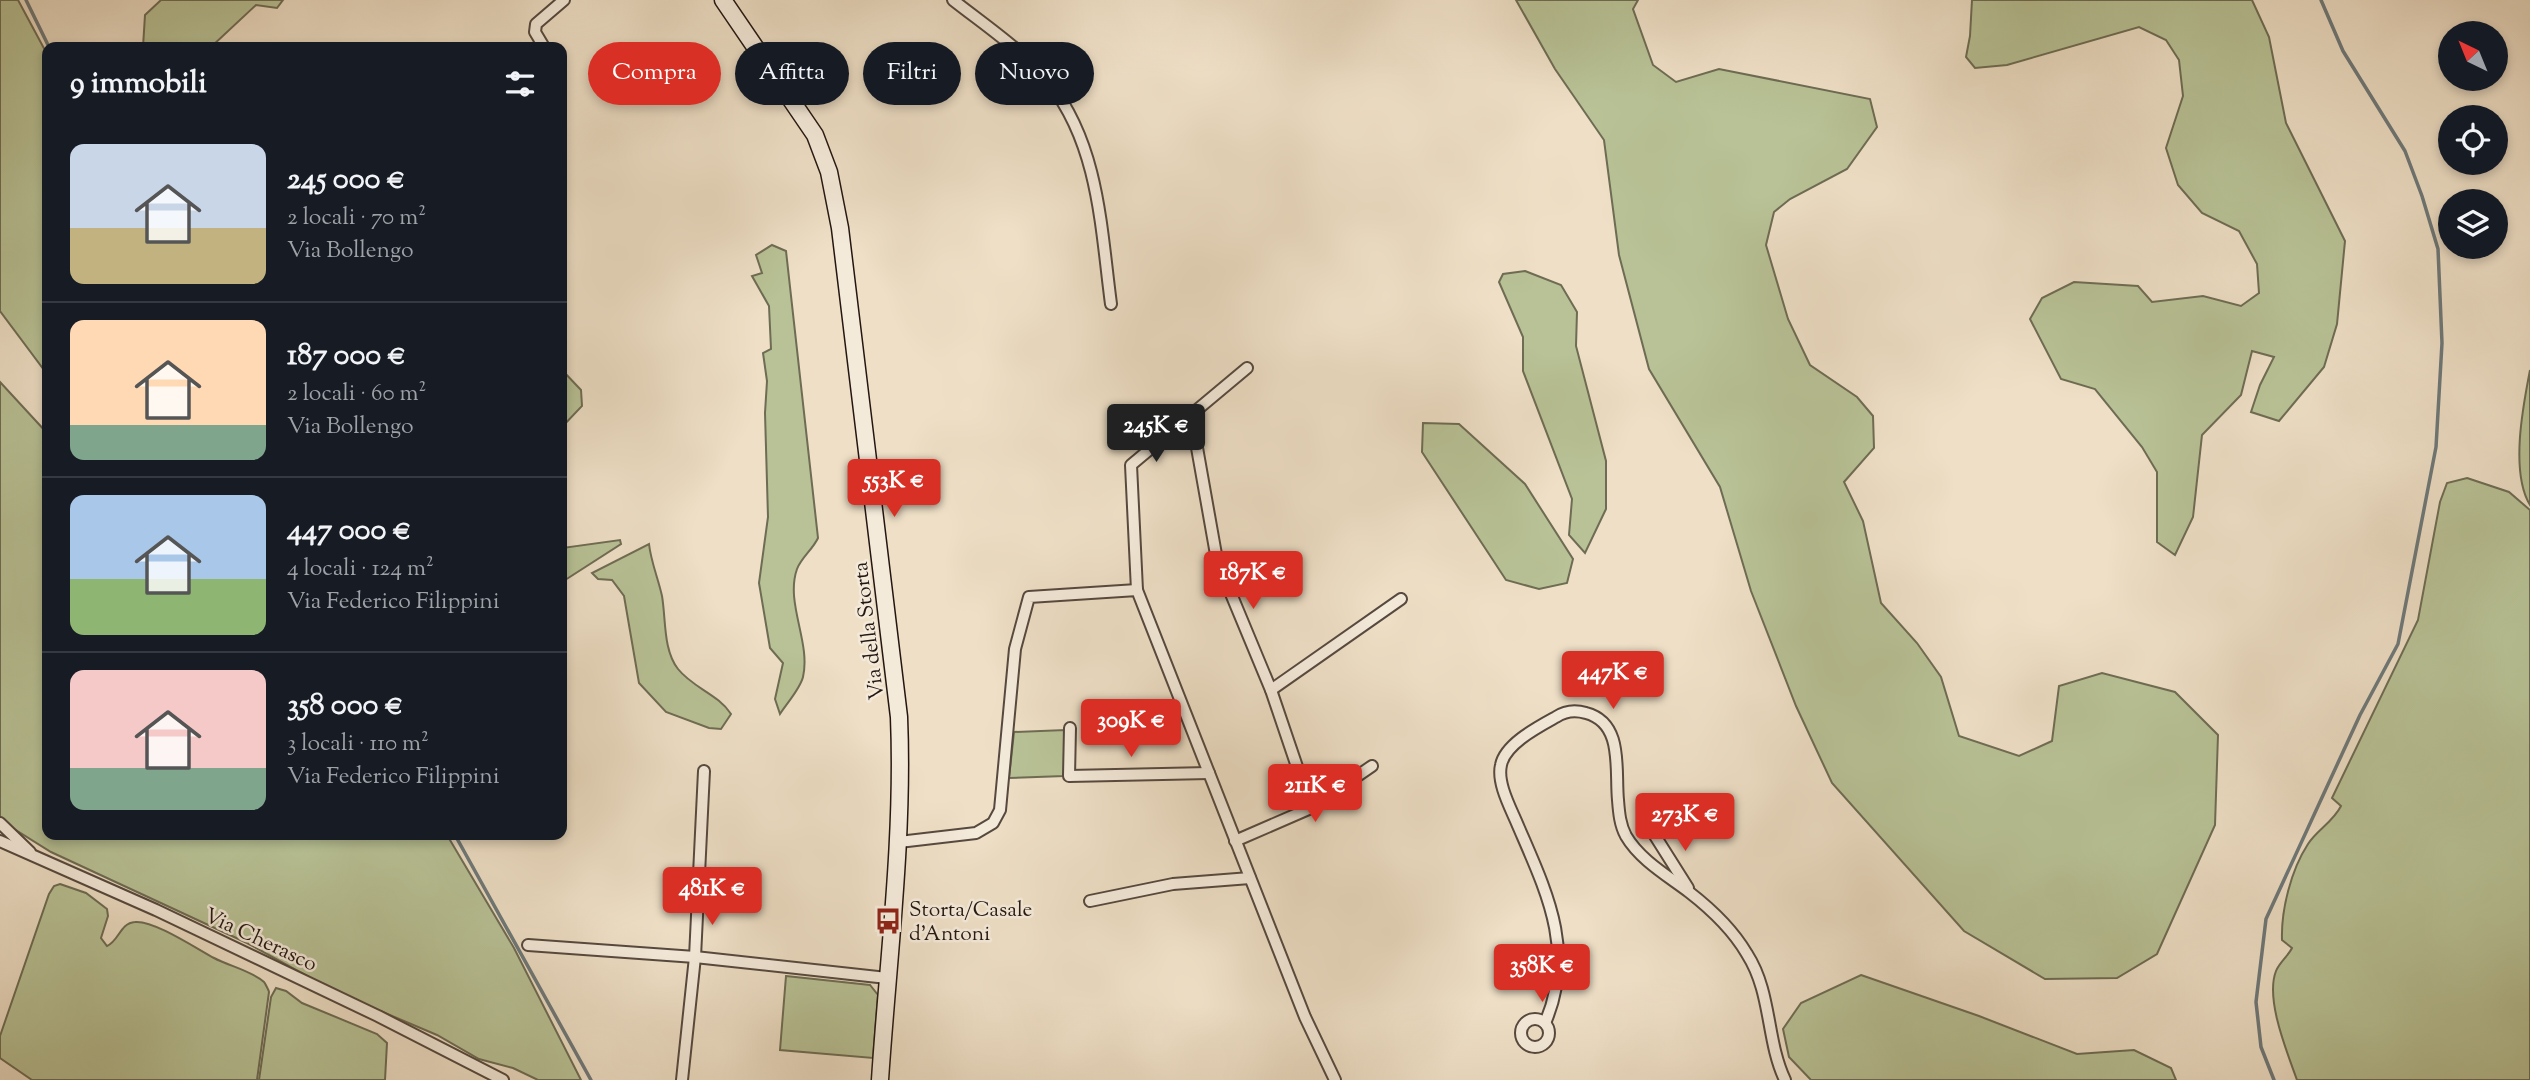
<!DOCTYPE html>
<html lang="it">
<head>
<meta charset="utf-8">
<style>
  :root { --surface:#171b24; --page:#242831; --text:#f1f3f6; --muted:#9ea1a6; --line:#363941; --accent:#d93025 }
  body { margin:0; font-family:"Sorts Mill Goudy",serif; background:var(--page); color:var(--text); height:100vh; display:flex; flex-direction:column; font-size:26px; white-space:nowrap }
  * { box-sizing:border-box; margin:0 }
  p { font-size:23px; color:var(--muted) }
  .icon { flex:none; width:38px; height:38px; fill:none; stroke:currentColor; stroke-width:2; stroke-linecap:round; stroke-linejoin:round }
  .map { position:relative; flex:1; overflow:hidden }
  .side { position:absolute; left:42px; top:42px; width:525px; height:798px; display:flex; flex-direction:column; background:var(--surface); border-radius:14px; box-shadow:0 4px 10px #0003 }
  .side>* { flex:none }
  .hud { position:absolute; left:588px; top:42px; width:665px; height:63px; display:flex; gap:14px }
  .needle { width:46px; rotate:317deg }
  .controls { position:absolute; left:2438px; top:21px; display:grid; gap:14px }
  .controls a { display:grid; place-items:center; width:70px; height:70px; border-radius:50%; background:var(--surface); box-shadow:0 4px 10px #0003; font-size:35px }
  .price { position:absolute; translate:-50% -60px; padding:0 16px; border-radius:7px; background:var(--accent); color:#fff; font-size:23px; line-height:46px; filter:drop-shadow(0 2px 4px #0008) }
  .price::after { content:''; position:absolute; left:50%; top:42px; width:21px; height:16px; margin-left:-10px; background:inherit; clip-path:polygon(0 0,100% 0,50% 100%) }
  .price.current { background:#222; color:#fff }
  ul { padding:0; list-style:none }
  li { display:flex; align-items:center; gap:21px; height:175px; padding:0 28px }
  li+li { border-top:2px solid var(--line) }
  li span { display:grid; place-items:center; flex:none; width:196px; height:140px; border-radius:14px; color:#555 }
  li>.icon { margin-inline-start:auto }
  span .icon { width:84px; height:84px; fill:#fffc; stroke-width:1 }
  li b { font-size:30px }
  h2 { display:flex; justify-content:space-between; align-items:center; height:84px; padding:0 28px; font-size:30px }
  .pill { padding:0 24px; border-radius:32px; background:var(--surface); box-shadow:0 4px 10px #0003; font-size:24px; line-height:63px }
  .pill.current { background:var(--accent); color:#fff }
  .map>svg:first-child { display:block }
  .green { fill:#b8c296; stroke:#6e6c54; stroke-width:2 }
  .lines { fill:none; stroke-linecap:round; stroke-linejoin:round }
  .stream { stroke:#6e797a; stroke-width:3.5 }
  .street-casing { stroke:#56493f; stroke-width:14 }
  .secondary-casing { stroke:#241712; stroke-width:19 }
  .street { stroke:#f4eada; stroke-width:10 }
  .secondary { stroke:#f4eada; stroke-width:16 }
  .labels { text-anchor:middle; stroke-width:5; stroke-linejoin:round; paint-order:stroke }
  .street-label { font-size:21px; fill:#241712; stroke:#f4eada }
  .poi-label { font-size:21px; fill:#241712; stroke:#f4eada; text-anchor:start }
</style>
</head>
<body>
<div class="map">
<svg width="2530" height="1080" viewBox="0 0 2530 1080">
  <rect width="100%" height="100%" fill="#eedfc6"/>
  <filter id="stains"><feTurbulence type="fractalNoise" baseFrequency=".00286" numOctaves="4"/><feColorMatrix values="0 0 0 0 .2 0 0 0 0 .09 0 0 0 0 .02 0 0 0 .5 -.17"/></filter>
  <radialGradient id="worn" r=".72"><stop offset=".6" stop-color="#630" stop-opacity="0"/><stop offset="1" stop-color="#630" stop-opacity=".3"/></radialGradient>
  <g class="green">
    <path d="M0 0H18L47 54V374L0 311Z"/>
    <path d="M161 0H283L277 8 256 5 211 47H143L145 15Z"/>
    <path d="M1516 0H1638L1633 9 1653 65 1676 82 1719 69 1870 99 1877 127 1847 169 1790 199 1774 212 1766 245 1788 319 1810 365 1857 397 1873 416 1874 448 1844 482 1863 521 1881 603 1917 643 1941 677 1959 736 2019 756 2052 741 2059 686 2102 673 2175 692 2218 735 2215 825 2157 954 2117 978 2045 979 1964 931 1832 783 1796 706 1751 591 1720 487 1649 369 1619 255 1604 140 1555 69Z"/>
    <path d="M1972 0H2252L2269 37 2286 123 2345 241 2337 324 2324 367 2279 421 2251 412 2260 385 2274 357 2252 351 2241 395 2202 435 2193 517 2175 555 2157 542V472L2142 447 2095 389 2061 379 2030 319 2042 298 2074 282 2138 286 2152 302 2203 296 2241 306 2259 293 2257 264 2239 231 2202 213 2178 185 2166 148 2183 96 2179 60 2166 40 2139 27 2007 65 1975 68 1966 57 1970 36Z"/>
    <path d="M772 245 786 251 818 538C813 549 801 558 797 569 785 603 811 642 803 677 800 689 787 703 780 714L775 699 783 663 770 648 759 583 768 517 765 413 767 381 763 353 771 349 769 306 752 276 762 273 756 255Z"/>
    <path d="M1525 271 1561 285 1577 312 1576 346 1606 461V509L1585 553 1569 535 1572 499 1523 371V337L1499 282 1503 274Z"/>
    <path d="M562 370 581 390 582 406 562 427Z"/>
    <path d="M2530 370V505C2510 472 2523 406 2530 370Z"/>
    <path d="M0 382 47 433V835H447L514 948 581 1080H538L513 1068 479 1059 437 1035 338 993 247 943 51 852 3 822 0 816Z"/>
    <path d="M1423 423 1459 424 1525 484 1573 559 1567 583 1539 589 1506 580 1422 452Z"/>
    <path d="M2467 478 2509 492 2530 510V1080H2297C2287 1052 2265 999 2276 971 2279 963 2288 956 2292 948L2282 940C2281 910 2291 870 2308 844 2317 830 2333 822 2341 806L2332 798 2418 620 2440 502 2447 483Z"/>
    <path d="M620 540 621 544 562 582V548Z"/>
    <path d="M649 544C651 562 658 578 662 596 666 619 663 650 678 669 693 688 718 694 731 714L721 729 709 728 666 712 639 683 624 596 612 580 598 579 592 573Z"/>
    <path d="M1065 730 1064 776 1009 778 1014 732Z"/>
    <path d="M60 884 86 893 107 909 108 916 101 938 107 946C119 941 120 923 135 922 154 920 197 949 214 958 229 966 252 971 264 982 265 983 269 991 269 992L257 1080H32L0 1058V1036L49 894 54 886Z"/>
    <path d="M1861 975 1979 1016 2077 1054 2134 1050 2171 1068 2176 1080H1811L1789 1057 1783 1029 1801 1003Z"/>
    <path d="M786 976 870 985 878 995 873 1058 780 1050Z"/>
    <path d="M276 988 286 991 302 1003 377 1034 387 1043 385 1080H259L271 997Z"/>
  </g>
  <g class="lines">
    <g class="stream">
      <path d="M26 0 49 47"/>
      <path d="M455 835 591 1080"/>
      <path d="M2274 1080 2261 1047 2256 1002 2266 919 2360 715 2398 644 2436 447 2442 343 2438 249 2422 196 2405 151 2343 51 2321 0"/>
    </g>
    <g class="street-casing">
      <g id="street">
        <path d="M953 0C986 26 1024 51 1050 84 1099 146 1101 229 1111 304"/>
        <path d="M544 47 535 32 536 24 564 0"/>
        <path d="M1191 414 1217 560 1271 690 1311 808"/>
        <path d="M1137 590 1131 465 1247 368"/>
        <path d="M1271 690 1401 599"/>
        <path d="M1070 728 1069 776 1209 773"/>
        <path d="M0 823 30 852"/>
        <path d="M1652 831 1688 888"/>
        <path d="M0 841 156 910 378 1016 503 1080"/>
        <path d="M1235 841 1311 808 1372 766"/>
        <path d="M899 842 976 833 993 823 1000 810 1015 649 1029 597 1137 590 1305 1017 1335 1080"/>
        <path d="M1090 901 1173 884 1250 878"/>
        <path d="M528 945 695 957 887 978"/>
        <circle cx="1535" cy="1033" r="14"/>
        <path d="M1545 1023C1577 949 1545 889 1516 821 1509 805 1497 782 1501 765 1505 744 1538 727 1556 717 1565 711 1576 710 1586 713 1624 723 1615 770 1618 800 1619 813 1620 825 1626 836 1640 860 1668 876 1689 892 1711 909 1733 930 1747 954 1772 993 1766 1040 1785 1080"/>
        <path d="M682 1080 695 957 704 771"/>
      </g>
    </g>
    <g class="secondary-casing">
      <path id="secondary" d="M723 0 815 135 829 172 840 228 899 717C904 838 888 959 880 1080"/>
    </g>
    <use href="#street" class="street"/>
    <use href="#secondary" class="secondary"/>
  </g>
  <defs>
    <g id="bus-bare" transform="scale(2.1)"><path d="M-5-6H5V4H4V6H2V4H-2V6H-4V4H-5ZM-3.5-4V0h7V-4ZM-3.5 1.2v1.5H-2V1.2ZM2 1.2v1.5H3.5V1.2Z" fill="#8f2418" stroke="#f4eada" stroke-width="2.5" paint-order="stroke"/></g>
  </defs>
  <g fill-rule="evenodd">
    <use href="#bus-bare" x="888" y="921"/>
  </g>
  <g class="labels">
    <g class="street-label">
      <text transform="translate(868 631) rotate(-97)" y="7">Via della Storta</text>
      <text transform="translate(261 939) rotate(25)" y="7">Via Cherasco</text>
    </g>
    <g class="poi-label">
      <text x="909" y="916">Storta/Casale<tspan x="909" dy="24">d'Antoni</tspan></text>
    </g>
  </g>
  <rect width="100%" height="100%" filter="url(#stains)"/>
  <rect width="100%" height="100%" fill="url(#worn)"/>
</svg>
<div class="controls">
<a><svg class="needle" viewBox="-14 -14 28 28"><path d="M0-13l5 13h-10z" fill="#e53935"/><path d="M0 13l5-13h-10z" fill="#9ea1a6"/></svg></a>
<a><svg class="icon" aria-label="locate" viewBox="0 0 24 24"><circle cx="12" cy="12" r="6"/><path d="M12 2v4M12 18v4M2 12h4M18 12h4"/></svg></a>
<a><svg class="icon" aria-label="layers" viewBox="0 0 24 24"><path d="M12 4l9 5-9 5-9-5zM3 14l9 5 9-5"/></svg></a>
</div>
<b class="price current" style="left:1156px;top:464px">245K €</b>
<b class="price" style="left:894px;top:519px">553K €</b>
<b class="price" style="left:1253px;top:611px">187K €</b>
<b class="price" style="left:1613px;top:711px">447K €</b>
<b class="price" style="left:1131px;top:759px">309K €</b>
<b class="price" style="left:1315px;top:824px">211K €</b>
<b class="price" style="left:1685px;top:853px">273K €</b>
<b class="price" style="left:712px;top:927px">481K €</b>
<b class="price" style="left:1542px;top:1004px">358K €</b>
<div class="hud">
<a class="pill current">Compra</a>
<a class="pill">Affitta</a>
<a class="pill">Filtri</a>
<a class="pill">Nuovo</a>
</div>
<section class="side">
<h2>9 immobili<svg class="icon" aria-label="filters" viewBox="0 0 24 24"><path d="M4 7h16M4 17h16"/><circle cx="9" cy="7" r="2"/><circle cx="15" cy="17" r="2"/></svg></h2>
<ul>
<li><span style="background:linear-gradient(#c9d6e8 60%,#c2b280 0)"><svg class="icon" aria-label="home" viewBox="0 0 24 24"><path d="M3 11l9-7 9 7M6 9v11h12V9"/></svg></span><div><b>245 000 €</b><p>2 locali · 70 m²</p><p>Via Bollengo</p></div></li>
<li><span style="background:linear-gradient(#ffd9b3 75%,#7fa58c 0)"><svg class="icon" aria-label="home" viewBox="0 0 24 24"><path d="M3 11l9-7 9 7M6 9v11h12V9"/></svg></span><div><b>187 000 €</b><p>2 locali · 60 m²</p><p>Via Bollengo</p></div></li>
<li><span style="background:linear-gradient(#a9c7e8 60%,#8fb573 0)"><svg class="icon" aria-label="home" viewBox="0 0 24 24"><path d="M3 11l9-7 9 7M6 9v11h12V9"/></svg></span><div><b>447 000 €</b><p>4 locali · 124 m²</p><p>Via Federico Filippini</p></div></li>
<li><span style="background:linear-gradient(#f6c9c9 70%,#7fa58c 0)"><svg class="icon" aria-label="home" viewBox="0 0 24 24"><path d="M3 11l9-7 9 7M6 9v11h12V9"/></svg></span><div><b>358 000 €</b><p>3 locali · 110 m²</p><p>Via Federico Filippini</p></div></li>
</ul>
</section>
</div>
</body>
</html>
